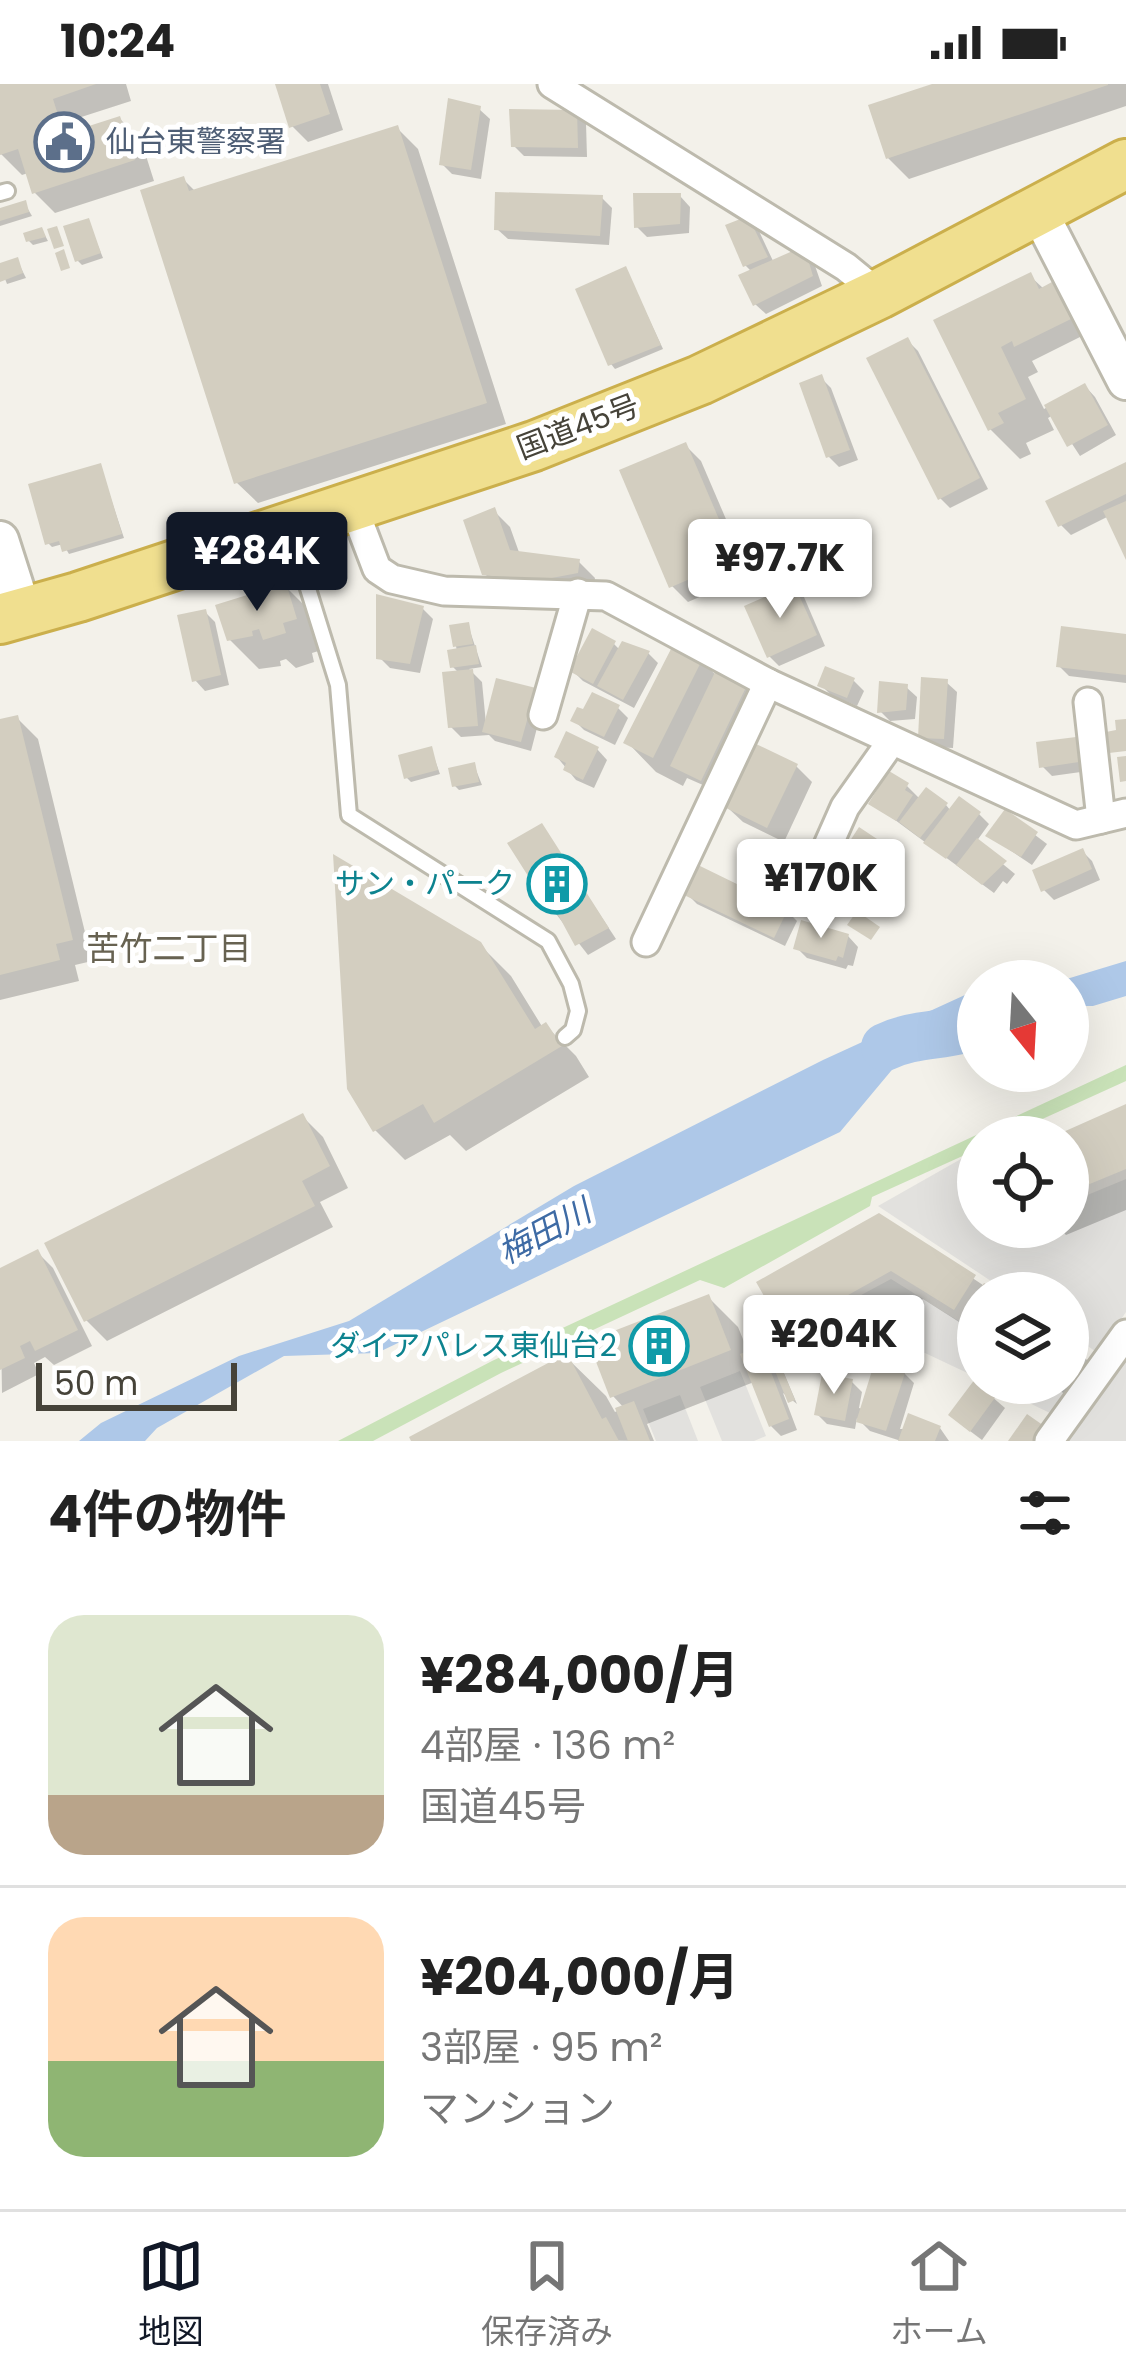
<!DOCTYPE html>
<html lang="ja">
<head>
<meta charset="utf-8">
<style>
  :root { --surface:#fff; --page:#f6f6f6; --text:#222; --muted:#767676; --line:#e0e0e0; --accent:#111827 }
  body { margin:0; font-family:Poppins,"Noto Sans JP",sans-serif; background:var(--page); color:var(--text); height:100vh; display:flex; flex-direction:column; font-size:45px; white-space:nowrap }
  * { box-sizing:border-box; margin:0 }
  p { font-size:39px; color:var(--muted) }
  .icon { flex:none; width:66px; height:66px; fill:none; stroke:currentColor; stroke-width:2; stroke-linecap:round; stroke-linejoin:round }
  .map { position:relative; height:1357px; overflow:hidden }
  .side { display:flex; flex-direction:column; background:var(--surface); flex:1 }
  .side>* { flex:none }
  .needle { width:78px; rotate:162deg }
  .buttons { position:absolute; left:957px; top:876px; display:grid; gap:24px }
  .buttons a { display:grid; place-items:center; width:132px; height:132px; border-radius:50%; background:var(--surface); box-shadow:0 12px 48px #0002; font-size:60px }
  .scale { position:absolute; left:36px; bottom:30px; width:201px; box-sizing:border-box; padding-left:12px; border:6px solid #464339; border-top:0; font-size:33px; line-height:42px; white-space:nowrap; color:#464339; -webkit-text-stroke:9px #fff; paint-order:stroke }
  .price { position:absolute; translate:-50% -102px; padding:0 27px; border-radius:12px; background:#fff; color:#222; font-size:39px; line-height:78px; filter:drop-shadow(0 3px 6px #0008) }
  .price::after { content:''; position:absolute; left:50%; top:72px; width:36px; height:27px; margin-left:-18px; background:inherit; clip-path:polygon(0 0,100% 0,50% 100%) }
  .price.active { background:var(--accent); color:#fff }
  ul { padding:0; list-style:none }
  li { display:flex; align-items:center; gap:36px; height:300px; padding:0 48px }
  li+li { border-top:3px solid var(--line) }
  li span { display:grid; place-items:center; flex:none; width:336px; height:240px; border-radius:36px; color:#555 }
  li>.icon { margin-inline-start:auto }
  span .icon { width:144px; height:144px; fill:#fffc; stroke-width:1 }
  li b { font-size:51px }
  h2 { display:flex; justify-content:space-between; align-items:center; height:144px; padding:0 48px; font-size:51px }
  .status { display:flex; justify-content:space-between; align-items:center; height:84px; padding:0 60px; background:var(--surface); direction:ltr }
  .status svg { height:33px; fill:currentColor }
  .tab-bar { display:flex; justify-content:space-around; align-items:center; height:168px; border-top:3px solid var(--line); background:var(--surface); font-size:33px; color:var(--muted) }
  .tab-bar a { display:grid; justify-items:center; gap:6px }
  .tab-bar .active { color:var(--accent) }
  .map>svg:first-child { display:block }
  .green { fill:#c9e2b8 }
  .parking { fill:#e2e1de }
  .water { fill:#aec8e8 }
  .shadow { fill:#0003 }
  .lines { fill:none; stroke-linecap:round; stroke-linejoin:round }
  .river { stroke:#aec8e8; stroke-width:48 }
  .building { fill:#d3cec0 }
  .service-casing { stroke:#bdbaad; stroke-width:20 }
  .minor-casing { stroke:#bdbaad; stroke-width:33 }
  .tertiary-casing { stroke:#bdbaad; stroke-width:42 }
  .trunk-casing { stroke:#cbaf4c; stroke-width:54 }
  .service { stroke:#fff; stroke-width:14 }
  .minor { stroke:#fff; stroke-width:27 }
  .tertiary { stroke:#fff; stroke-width:36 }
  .trunk { stroke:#f0df8f; stroke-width:48 }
  .labels { text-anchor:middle; stroke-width:10; stroke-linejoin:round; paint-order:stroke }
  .service-label { font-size:30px; fill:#4e5e75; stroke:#fff; text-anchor:start }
  .street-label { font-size:30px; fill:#464339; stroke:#fff }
  .culture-label { font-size:30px; fill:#0d838f; stroke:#fff; text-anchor:end }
  .neighbourhood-label { font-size:33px; fill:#676251; stroke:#fff }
  .water-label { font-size:33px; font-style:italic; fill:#3e6ba5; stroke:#fff }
</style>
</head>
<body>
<div class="status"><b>10:24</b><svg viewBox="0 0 49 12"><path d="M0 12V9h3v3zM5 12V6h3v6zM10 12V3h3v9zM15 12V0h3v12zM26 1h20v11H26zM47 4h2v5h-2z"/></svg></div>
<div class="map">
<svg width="1126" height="1357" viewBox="0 0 1126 1357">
  <rect width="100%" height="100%" fill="#f3f1ea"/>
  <path class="green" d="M1126 981V997L1003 1053H978V1065L872 1113 870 1122 724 1204 700 1196 501 1289 373 1357H338L492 1277Z"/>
  <g class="parking">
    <path d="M968 1071 978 1080V1143H1068V1119L1126 1095V1228L1098 1269 1068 1249V1209H1009L878 1122Z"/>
    <path d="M891 1195 978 1249V1294L925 1269 912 1273 893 1245 819 1282 794 1247Z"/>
    <path d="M1126 1258V1357H1056Z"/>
    <path d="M740 1287 766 1352 754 1357H722L700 1303Z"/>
    <path d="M988 1299H1057L1069 1306 1054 1331Z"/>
    <path d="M680 1311 698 1357H656L643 1325Z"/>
  </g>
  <g class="water">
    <path d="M1126 877V912L1093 922H1068V897H1060Z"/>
    <path d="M978 905V928L901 975 840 1048 377 1269 284 1272 157 1344 145 1357H79L101 1339 239 1272 349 1237 574 1102 823 976Z"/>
  </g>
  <g class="shadow">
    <path d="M0 0H126L131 17 72 36 76 49 120 35 141 56 154 97 55 129 34 108 28 89 22 91 1 70Z"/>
    <path d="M278 0H328L343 46 308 58 292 42Z"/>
    <path d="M941 0H1126V22L909 95 888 74Z"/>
    <path d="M479 25 490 35 481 95 452 90 442 80Z"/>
    <path d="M576 28 586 39 587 73 524 72 514 62Z"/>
    <path d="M397 44 418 65 506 340 258 419 236 398 184 96 196 108Z"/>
    <path d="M680 112 690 123 689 149 647 153 637 143Z"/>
    <path d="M602 114 612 124 609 161 508 155 497 145Z"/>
    <path d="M25 120 32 132 0 142V127Z"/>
    <path d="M748 135 758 145 774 179 803 166 813 176 822 202 766 230 755 220 752 188 745 181Z"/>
    <path d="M88 137 103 174 82 181 77 176Z"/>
    <path d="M42 146 48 157 33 161 29 157Z"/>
    <path d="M17 176 26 194 7 200 0 182Z"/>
    <path d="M626 186 663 265 615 285 611 280Z"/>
    <path d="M1030 192 1044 205 1052 202 1067 217 1084 251 1032 277 1038 288 1028 293 1044 325 1085 302 1095 313 1116 351 1080 372 1053 331 1048 334 1054 346 1026 359 1031 370 1020 375 990 345 937 237Z"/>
    <path d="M908 257 918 267 988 405 950 424 940 414Z"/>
    <path d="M821 294 831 304 858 376 839 383 829 373Z"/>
    <path d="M685 361 701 377 750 491 688 518 672 502Z"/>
    <path d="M1126 381V469L1109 432 1071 451 1061 441Z"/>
    <path d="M100 382 124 454 69 470 63 460 52 463 48 459Z"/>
    <path d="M494 427 510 443 520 471 579 478 595 494 593 504 501 506 485 490Z"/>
    <path d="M285 502 315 532 325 565 312 569 314 578 296 584 286 575 280 577 281 582 259 585 229 555Z"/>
    <path d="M794 503 804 513 825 562 779 582 769 572Z"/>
    <path d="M423 525 433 535 420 589 390 584 379 573Z"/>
    <path d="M205 528 215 538 229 601 205 607 195 596Z"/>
    <path d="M468 541 482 583 469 585 482 598 486 640 534 607 544 617 531 667 495 657 489 651 461 653 451 643 459 589 453 583 457 568 453 544Z"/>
    <path d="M1126 553V599L1069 592 1059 582Z"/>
    <path d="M614 560 620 566 648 569 658 579 634 624 583 597 573 587Z"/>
    <path d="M701 577 717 592 728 590 758 609 712 705 687 694 683 702 656 688 627 658Z"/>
    <path d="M854 597 864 607 857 622 831 611 821 601Z"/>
    <path d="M946 598 957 608 953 664 931 663 921 653Z"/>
    <path d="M906 603 917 613 915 635 890 637 880 627Z"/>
    <path d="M618 624 628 634 615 661 584 646 574 636Z"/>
    <path d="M17 634 38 655 92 877 75 881 79 897 0 916V638Z"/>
    <path d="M1075 656 1085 666 1088 687 1052 692 1042 682Z"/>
    <path d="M431 665 440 690 411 698 407 694Z"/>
    <path d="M597 665 607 676 594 704 576 696 557 673Z"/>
    <path d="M474 681 482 701 459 706 455 702Z"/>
    <path d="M796 682 812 698 784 758 743 738 727 723Z"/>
    <path d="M907 702 920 715 946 721 951 727 979 730 989 740 976 758 1015 790 1007 800 1003 797 994 809 872 719Z"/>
    <path d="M1006 729 1047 760 1032 781 989 752Z"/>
    <path d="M542 743 616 855 588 871 553 826Z"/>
    <path d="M881 761 891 771 870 803 839 779Z"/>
    <path d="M1082 767 1092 777 1100 796 1054 816 1044 806Z"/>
    <path d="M687 810 787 827 797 837 785 862 697 820Z"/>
    <path d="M848 852 858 863 853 882 848 881 846 885 807 874 797 864Z"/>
    <path d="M480 861 511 892 543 944 546 942 576 972 589 993 466 1067 450 1051 405 1076 375 1046Z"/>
    <path d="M1126 1024V1126L1066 1151 1058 1143H1068V1053H1060Z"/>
    <path d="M302 1032 323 1053 348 1104 320 1118 333 1143 107 1257 86 1236Z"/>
    <path d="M879 1132 995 1209H978V1250L923 1215 816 1275 786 1245Z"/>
    <path d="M37 1168 53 1184 92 1262 54 1281 45 1273 34 1279 39 1290 2 1309 0 1187Z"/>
    <path d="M708 1213 738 1243 749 1270 760 1266 776 1282 773 1268 777 1273 797 1320 783 1309 797 1346 781 1352 771 1342 754 1298 647 1340 654 1357 413 1355 566 1273 606 1312 615 1328 624 1324 613 1312Z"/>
    <path d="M1068 1257 1094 1283 1074 1316 1051 1301 1045 1309 1030 1299H1068Z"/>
    <path d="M904 1289 914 1299 900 1345 940 1344 949 1357H901L870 1347 857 1334 855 1345 827 1340 817 1330 852 1298 862 1308 859 1324 863 1325Z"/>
    <path d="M976 1299 1005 1324 982 1356 962 1341Z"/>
  </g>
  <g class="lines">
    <path class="river" d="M885 963C915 948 947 953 978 941"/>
  </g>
  <g class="building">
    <path d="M0 0H96L53 15 64 50 120 32 135 76 32 110 18 65 0 71Z"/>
    <path d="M275 0H320L330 30 289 44Z"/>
    <path d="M932 0H1108V1L886 75 868 21Z"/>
    <path d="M448 14 481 22 471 86 439 81Z"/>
    <path d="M509 25 577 26 578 64 511 63Z"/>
    <path d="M398 41 487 319 234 400 140 106 184 92 189 107Z"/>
    <path d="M495 108 603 111 600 152 494 146Z"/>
    <path d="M633 109H681L680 140 634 144Z"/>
    <path d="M26 116 29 128 0 137V124Z"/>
    <path d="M748 132 768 173 743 183 725 141Z"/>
    <path d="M89 134 101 169 75 178 63 142Z"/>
    <path d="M57 142 64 162 54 165 47 145Z"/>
    <path d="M42 143 46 153 26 158 23 149Z"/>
    <path d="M804 162 813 192 753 222 738 191Z"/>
    <path d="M64 165 70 184 61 187 55 169Z"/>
    <path d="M18 173 23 189 0 198V179Z"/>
    <path d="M626 182 661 261 608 282 575 205Z"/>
    <path d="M1031 188 1039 205 1052 198 1071 235 1014 263 1012 257 1001 263 1026 315 998 329 1004 339 988 347 933 236Z"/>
    <path d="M908 253 980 394 938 416 866 274Z"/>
    <path d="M822 290 850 366 826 374 799 299Z"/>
    <path d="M1085 299 1108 341 1067 363 1044 321Z"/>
    <path d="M686 358 736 475 669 504 619 386Z"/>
    <path d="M1126 378V410L1058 443 1045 417Z"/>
    <path d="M101 379 122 450 62 468 59 457 45 461 28 400Z"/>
    <path d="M1126 417V476L1103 427Z"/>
    <path d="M495 423 510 466 580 475 578 489 536 497 482 491 463 436Z"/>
    <path d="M286 499 297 535 283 539 286 549 263 556 259 545 252 547 253 552 227 557 215 521Z"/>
    <path d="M794 500 817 551 767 574 744 522Z"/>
    <path d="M376 510 424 522 410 580 376 575Z"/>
    <path d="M206 525 221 591 192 598 177 531Z"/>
    <path d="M469 538 473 560 453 563 449 541Z"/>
    <path d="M1061 542 1126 550V591L1056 583Z"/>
    <path d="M592 544 616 557 593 600 569 587Z"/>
    <path d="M622 557 650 567 623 616 597 602Z"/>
    <path d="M476 561 479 580 450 584 447 566Z"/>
    <path d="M671 565 681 570 684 565 703 574 653 674 623 659Z"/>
    <path d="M825 582 855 594 847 614 817 602Z"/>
    <path d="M473 585 478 642 448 644 442 588Z"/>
    <path d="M716 586 749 597 701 697 670 682Z"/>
    <path d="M921 593 948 595 944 655 918 654Z"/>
    <path d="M496 594 536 604 521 658 482 648Z"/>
    <path d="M879 597 908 600 906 626 877 629Z"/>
    <path d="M592 608 620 621 604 653 570 637 577 623 583 625Z"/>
    <path d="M18 631 73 856 56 860 60 876 0 891V635Z"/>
    <path d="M1126 635V667L1109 669 1106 648 1116 646 1115 636Z"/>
    <path d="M566 647 599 663 583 696 563 686 566 679 554 673Z"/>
    <path d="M1076 653 1079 678 1039 684 1036 658Z"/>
    <path d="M754 659 798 680 767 744 724 723Z"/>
    <path d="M432 662 438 686 404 695 398 671Z"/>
    <path d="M1126 672V697L1120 698 1117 673Z"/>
    <path d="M475 678 479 698 452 703 448 684Z"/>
    <path d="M889 687 909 699 905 706 913 711 896 737 868 720Z"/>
    <path d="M926 703 948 719 920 754 899 738Z"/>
    <path d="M959 712 981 728 946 775 923 759Z"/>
    <path d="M1005 725 1038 748 1021 773 985 752Z"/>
    <path d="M542 739 609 844 575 862 555 825 551 828 507 759Z"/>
    <path d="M859 743 883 759 859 796 835 780Z"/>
    <path d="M977 754 1007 777 982 801 956 781Z"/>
    <path d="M1083 764 1092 785 1041 808 1032 786Z"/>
    <path d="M333 770 481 858 535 945 546 938 562 962 434 1039 423 1020 373 1048 347 1005Z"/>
    <path d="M698 781 788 825 774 854 684 811Z"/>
    <path d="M857 827 880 843 871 856 847 841Z"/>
    <path d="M801 836 849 850 843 874 838 872 836 877 793 865Z"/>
    <path d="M1126 1020V1085L1068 1109V1053H1052Z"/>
    <path d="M303 1029 330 1082 302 1097 315 1122 84 1238 44 1159Z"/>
    <path d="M879 1129 976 1191 954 1226 891 1187 784 1247 756 1198Z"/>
    <path d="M38 1165 78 1246 35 1267 30 1257 20 1262 25 1274 0 1286V1184Z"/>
    <path d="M984 1199 1000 1209H978V1246L961 1235Z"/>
    <path d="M709 1210 731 1266 610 1314 588 1257Z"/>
    <path d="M761 1262 789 1335 769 1343 740 1270Z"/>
    <path d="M774 1265 795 1316 788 1319 767 1267Z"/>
    <path d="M567 1269 602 1335 606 1333 619 1357H411L409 1353Z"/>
    <path d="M875 1277 906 1286 886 1347 856 1338Z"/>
    <path d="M822 1290 853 1295 845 1337 814 1331Z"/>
    <path d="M975 1295 997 1311 970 1348 948 1331Z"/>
    <path d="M634 1317 650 1357H628L615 1324Z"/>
    <path d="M908 1329 941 1342 935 1357H898Z"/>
    <path d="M1027 1330 1047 1344 1038 1357H1008Z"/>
  </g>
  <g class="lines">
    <g class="service-casing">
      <g id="service">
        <path d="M0 109 7 107"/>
        <path d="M291 450 338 601 349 731 548 857 571 900 578 927 573 946 565 953"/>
      </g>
    </g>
    <g class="minor-casing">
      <g id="minor">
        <path d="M552 0 846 183 879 210"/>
        <path d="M353 422 377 485 392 495 444 507 606 512 768 599 1076 741 1126 729"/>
        <path d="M1088 618 1101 735"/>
        <path d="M543 631 578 509"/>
        <path d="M818 784 845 723 891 658"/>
        <path d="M646 858 768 599"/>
        <path d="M1049 1357 1126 1250"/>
      </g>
    </g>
    <g class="tertiary-casing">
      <g id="tertiary">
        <path d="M1039 128 1126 297"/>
        <path d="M0 456 23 528"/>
      </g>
    </g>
    <g class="trunk-casing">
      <path id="trunk" d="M0 535 78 513 534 362 700 296 879 210 1126 80"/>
    </g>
    <use href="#service" class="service"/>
    <use href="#minor" class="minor"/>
    <use href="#tertiary" class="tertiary"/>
    <use href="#trunk" class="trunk"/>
  </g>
  <defs>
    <g id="civic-ring" transform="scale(3)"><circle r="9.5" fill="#fff" stroke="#5c6f8a" stroke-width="1.5"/><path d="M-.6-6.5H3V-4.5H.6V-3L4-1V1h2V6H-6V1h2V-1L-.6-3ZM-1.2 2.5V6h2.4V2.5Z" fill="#5c6f8a"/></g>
    <g id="building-ring" transform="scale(3)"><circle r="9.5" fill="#fff" stroke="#0f9aa8" stroke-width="1.5"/><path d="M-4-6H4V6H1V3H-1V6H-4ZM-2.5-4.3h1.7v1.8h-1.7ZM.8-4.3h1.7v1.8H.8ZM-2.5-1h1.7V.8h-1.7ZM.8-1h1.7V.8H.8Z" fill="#0f9aa8"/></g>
  </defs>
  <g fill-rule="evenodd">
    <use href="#civic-ring" x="64" y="58"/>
    <use href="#building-ring" x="557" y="800"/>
    <use href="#building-ring" x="659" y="1262"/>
  </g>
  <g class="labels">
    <g class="service-label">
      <text x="106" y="68">仙台東警察署</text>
    </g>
    <g class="street-label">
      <text transform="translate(578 343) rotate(-21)" y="10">国道45号</text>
    </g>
    <g class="culture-label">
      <text x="515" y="810">サン・パーク</text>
      <text x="617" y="1272">ダイアパレス東仙台2</text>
    </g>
    <g class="neighbourhood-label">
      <text x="169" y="876">苦竹二丁目</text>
    </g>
    <g class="water-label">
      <text transform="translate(544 1147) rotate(-28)" y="12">梅田川</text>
    </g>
  </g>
</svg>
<div class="buttons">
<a><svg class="needle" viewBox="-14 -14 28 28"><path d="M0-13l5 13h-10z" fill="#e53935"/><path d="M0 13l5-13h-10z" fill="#767676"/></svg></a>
<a><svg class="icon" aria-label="locate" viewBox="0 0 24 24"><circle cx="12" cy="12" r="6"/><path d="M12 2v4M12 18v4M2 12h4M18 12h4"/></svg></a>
<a><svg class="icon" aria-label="layers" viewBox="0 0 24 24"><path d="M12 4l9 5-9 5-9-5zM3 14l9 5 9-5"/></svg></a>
</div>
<div class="scale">50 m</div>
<b class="price active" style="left:257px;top:530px">¥284K</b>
<b class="price" style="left:780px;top:537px">¥97.7K</b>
<b class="price" style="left:821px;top:857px">¥170K</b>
<b class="price" style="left:834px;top:1313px">¥204K</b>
</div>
<section class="side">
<h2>4件の物件<svg class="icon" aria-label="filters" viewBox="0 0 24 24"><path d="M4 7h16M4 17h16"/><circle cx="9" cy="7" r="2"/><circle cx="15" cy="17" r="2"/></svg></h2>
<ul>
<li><span style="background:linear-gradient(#dfe7d0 75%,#b9a48a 0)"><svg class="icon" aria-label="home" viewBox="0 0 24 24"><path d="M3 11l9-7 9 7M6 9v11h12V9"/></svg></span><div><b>¥284,000/月</b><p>4部屋 · 136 m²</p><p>国道45号</p></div></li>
<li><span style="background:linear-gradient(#ffd9b3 60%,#8fb573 0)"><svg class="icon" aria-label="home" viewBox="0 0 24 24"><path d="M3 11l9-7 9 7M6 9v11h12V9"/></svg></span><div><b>¥204,000/月</b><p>3部屋 · 95 m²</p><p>マンション</p></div></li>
</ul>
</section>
<nav class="tab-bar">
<a class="active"><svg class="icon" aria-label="map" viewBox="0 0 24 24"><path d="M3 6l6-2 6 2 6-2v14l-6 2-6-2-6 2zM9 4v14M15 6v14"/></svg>地図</a>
<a><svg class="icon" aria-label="saved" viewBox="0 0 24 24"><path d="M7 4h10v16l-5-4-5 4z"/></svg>保存済み</a>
<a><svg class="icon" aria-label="home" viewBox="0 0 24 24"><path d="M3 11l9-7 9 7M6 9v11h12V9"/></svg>ホーム</a>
</nav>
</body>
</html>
